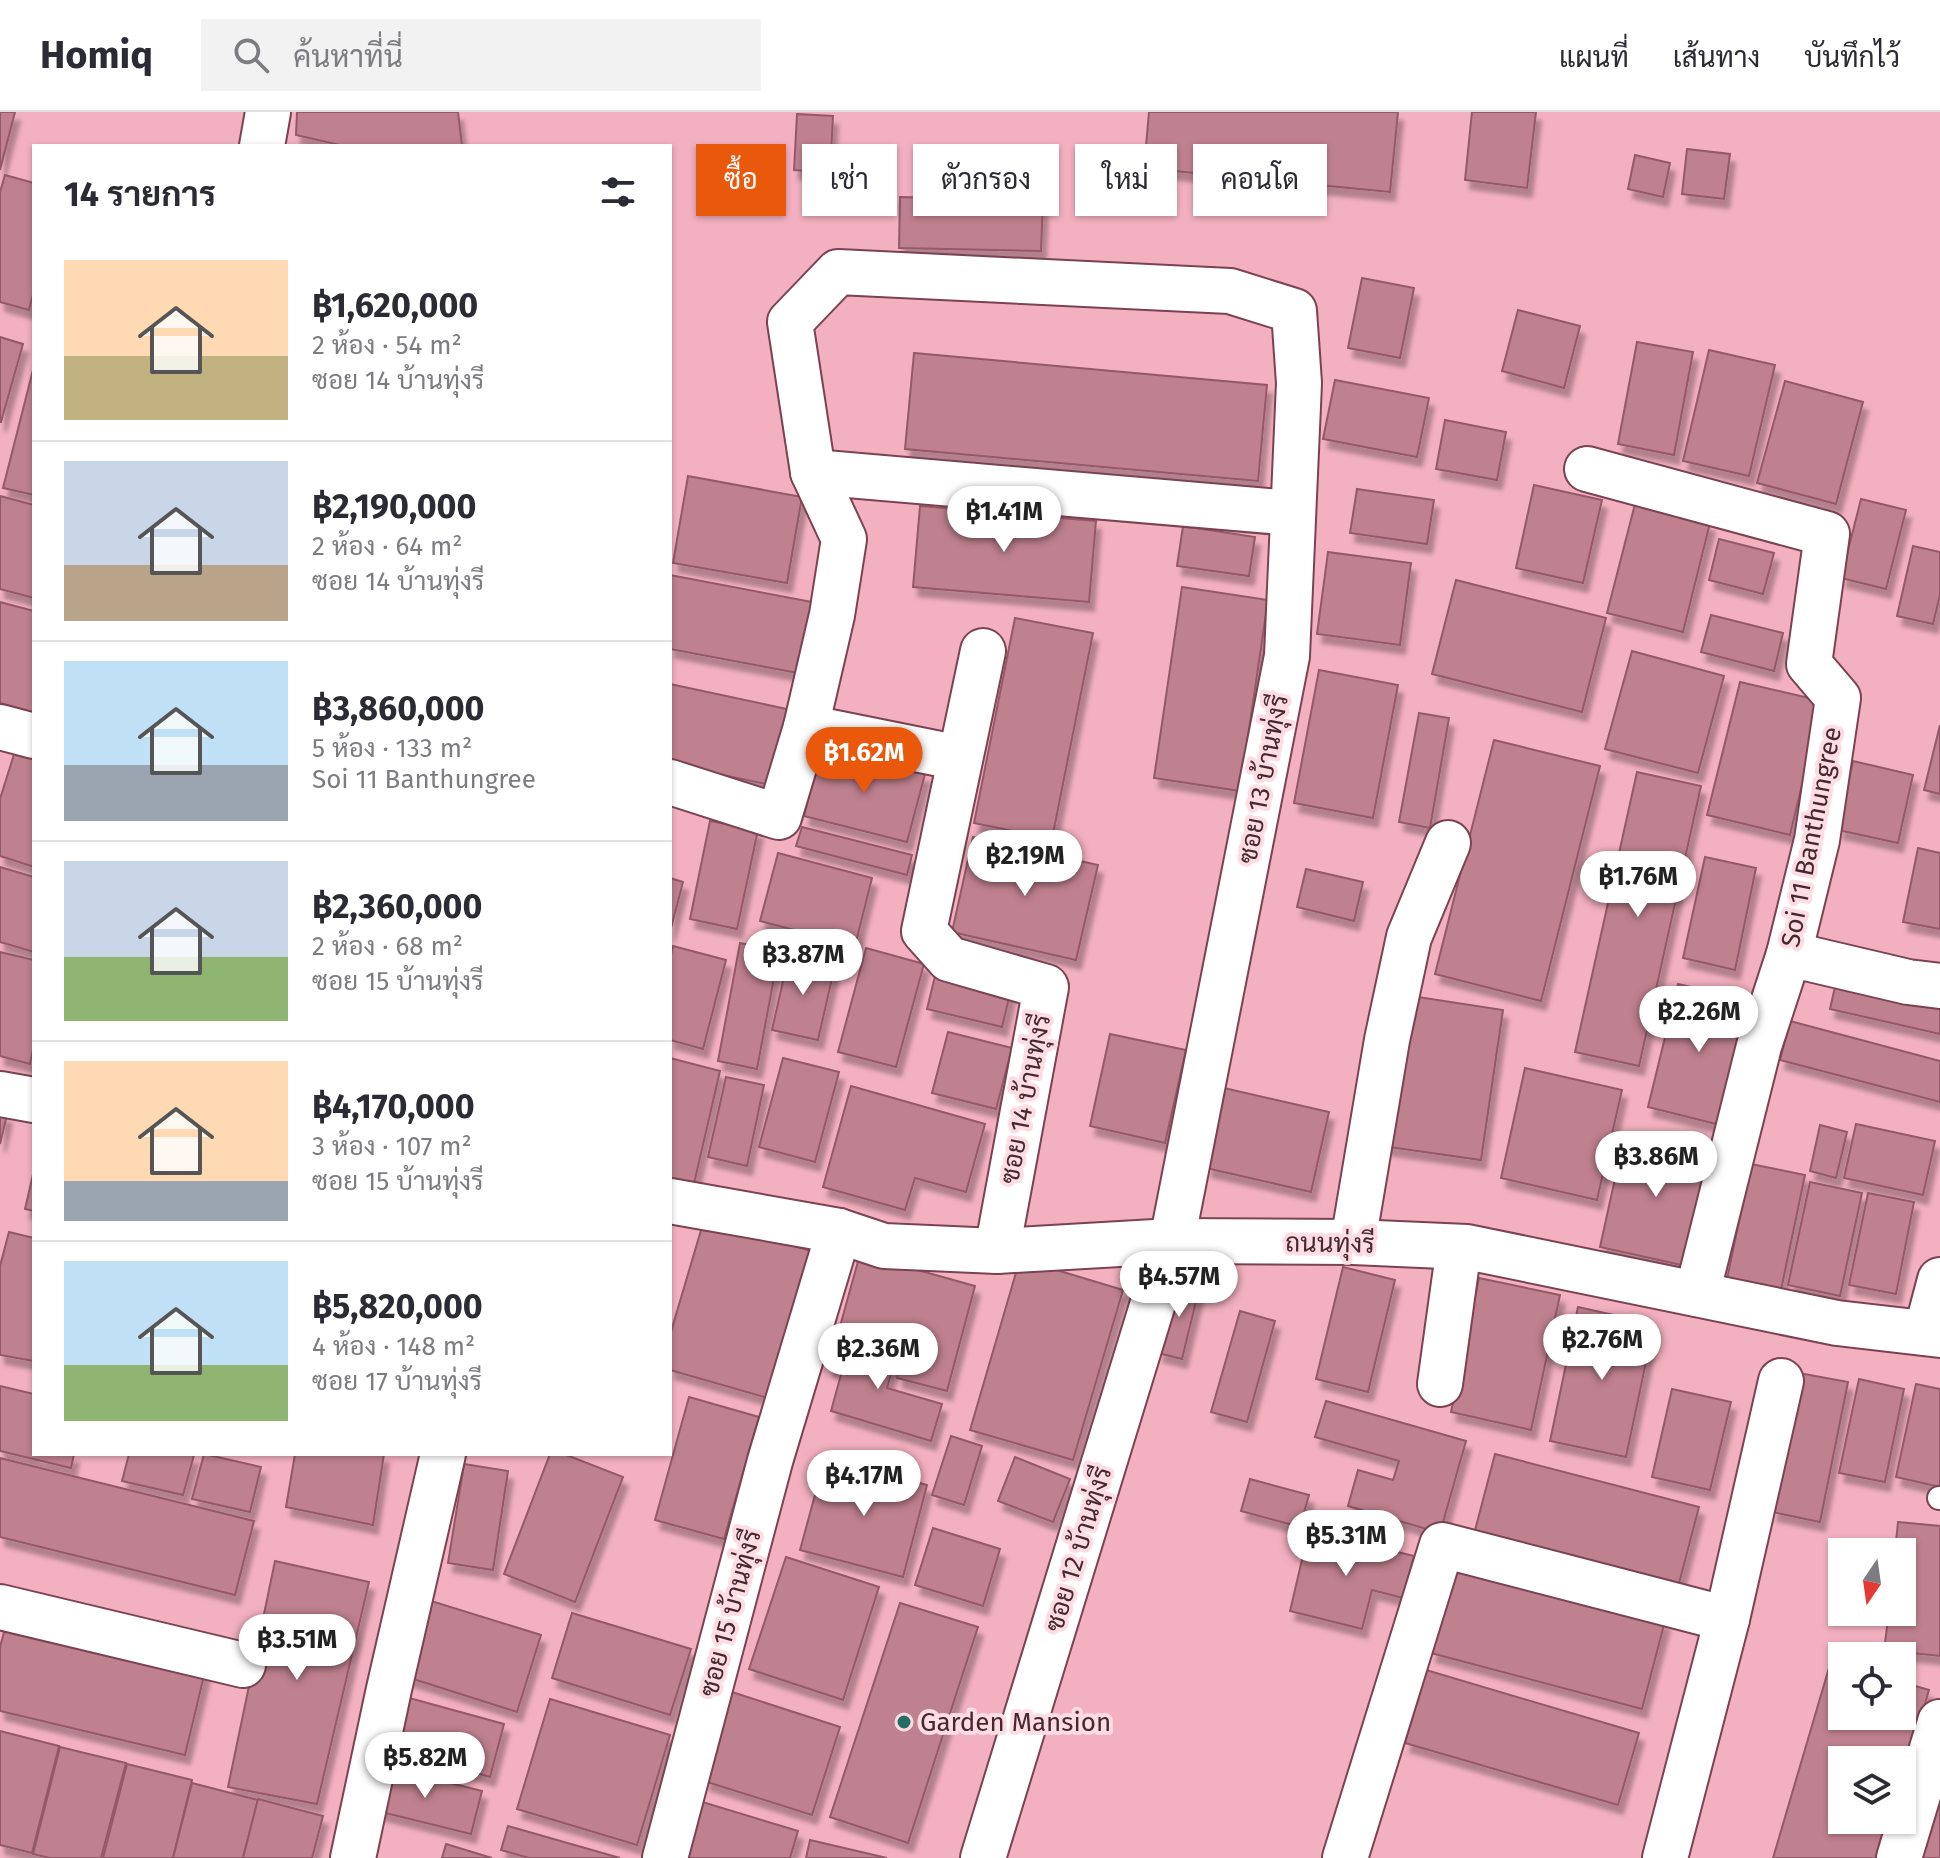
<!DOCTYPE html>
<html lang="th">
<head>
<meta charset="utf-8">
<style>
  :root { --surface:#fff; --page:#f2f2f3; --text:#2b2b33; --muted:#7c7c81; --line:#e1e1e2; --accent:#ea580c }
  body { margin:0; font-family:"Fira Sans",Sarabun,sans-serif; background:var(--page); color:var(--text); height:100vh; display:flex; flex-direction:column; font-size:30px; white-space:nowrap }
  * { box-sizing:border-box; margin:0 }
  p { font-size:26px; color:var(--muted) }
  .icon { flex:none; width:44px; height:44px; fill:none; stroke:currentColor; stroke-width:2; stroke-linecap:round; stroke-linejoin:round }
  .map { position:relative; flex:1; overflow:hidden }
  .details { position:absolute; left:32px; top:32px; width:640px; height:1312px; display:flex; flex-direction:column; background:var(--surface); border-radius:0px; box-shadow:0 2px 6px #0004 }
  .details>* { flex:none }
  .banner { position:absolute; left:696px; top:32px; width:760px; height:72px; display:flex; gap:16px }
  .needle { width:52px; rotate:193deg }
  .tools { position:absolute; left:1828px; top:1426px; display:grid; gap:16px }
  .tools a { display:grid; place-items:center; width:88px; height:88px; border-radius:0px; background:var(--surface); box-shadow:0 2px 6px #0004; font-size:40px }
  .price { position:absolute; translate:-50% -68px; padding:0 18px; border-radius:28px; background:#fff; color:#222; font-size:26px; line-height:52px; filter:drop-shadow(0 2px 4px #0008) }
  .price::after { content:''; position:absolute; left:50%; top:48px; width:24px; height:18px; margin-left:-12px; background:inherit; clip-path:polygon(0 0,100% 0,50% 100%) }
  .price.selected { background:var(--accent); color:#fff }
  ul { padding:0; list-style:none }
  li { display:flex; align-items:center; gap:24px; height:200px; padding:0 32px }
  li+li { border-top:2px solid var(--line) }
  li span { display:grid; place-items:center; flex:none; width:224px; height:160px; border-radius:0px; color:#555 }
  li>.icon { margin-inline-start:auto }
  span .icon { width:96px; height:96px; fill:#fffc; stroke-width:1 }
  li b { font-size:34px }
  h2 { display:flex; justify-content:space-between; align-items:center; height:96px; padding:0 32px; font-size:34px }
  .chip { padding:0 28px; border-radius:0px; background:var(--surface); box-shadow:0 2px 6px #0004; font-size:28px; line-height:72px }
  .chip.selected { background:var(--accent); color:#fff }
  header { display:flex; align-items:center; gap:48px; box-sizing:border-box; height:112px; padding:0 40px; background:var(--surface); border-bottom:2px solid var(--line) }
  header strong { font-size:38px }
  nav { display:flex; gap:44px; margin-inline-start:auto; font-size:28px }
  .search { width:560px; height:72px; background:var(--page); display:flex; align-items:center; gap:20px; box-sizing:border-box; padding:0 28px; border-radius:0px; color:var(--muted); font-size:30px }
  .map>svg:first-child { display:block }
  .building { fill:#bf808f; stroke:#945968; stroke-width:2; filter:url(#shadow) }
  .lines { fill:none; stroke-linecap:round; stroke-linejoin:round }
  .lane-casing { stroke:#7b4252; stroke-width:26 }
  .street-casing { stroke:#7b4252; stroke-width:48 }
  .secondary-casing { stroke:#7b4252; stroke-width:48 }
  .lane { stroke:#fff; stroke-width:22 }
  .street { stroke:#fff; stroke-width:44 }
  .secondary { stroke:#fff; stroke-width:44 }
  .poi-dot { fill:#266e65; stroke:#ffdce3; stroke-width:3 }
  .labels { text-anchor:middle; stroke-width:8; stroke-linejoin:round; paint-order:stroke }
  .street-label { font-size:26px; fill:#442930; stroke:#ffdce3 }
  .poi-label { font-size:26px; fill:#442930; stroke:#ffdce3; text-anchor:start }
</style>
</head>
<body>
<header>
<strong>Homiq</strong>
<div class="search"><svg class="icon" aria-label="search" viewBox="0 0 24 24"><circle cx="10" cy="10" r="6"/><path d="M15 15l6 6"/></svg>ค้นหาที่นี่</div>
<nav><a>แผนที่</a><a>เส้นทาง</a><a>บันทึกไว้</a></nav>
</header>
<div class="map">
<svg width="1940" height="1746" viewBox="0 0 1940 1746">
  <defs>
    <filter id="shadow"><feDropShadow dx="5" dy="9" stdDeviation="2" flood-color="#0004"/></filter>
  </defs>
  <rect width="100%" height="100%" fill="#f3b0c0"/>
  <g class="building">
    <path d="M0 0H15L0 58Z"/>
    <path d="M297 0H458L462 34H344L296 23Z"/>
    <path d="M1149 0H1398L1390 80 1144 56Z"/>
    <path d="M1472 0H1536L1527 76 1465 68Z"/>
    <path d="M797 2 833 4 830 61 794 58Z"/>
    <path d="M1687 37 1730 42 1724 87 1682 82Z"/>
    <path d="M1635 43 1670 51 1663 85 1628 77Z"/>
    <path d="M5 63 34 71V179L29 198 0 190V80Z"/>
    <path d="M900 85 1043 88 1041 139 899 136Z"/>
    <path d="M1362 166 1414 176 1400 246 1348 236Z"/>
    <path d="M1518 198 1580 214 1564 276 1502 259Z"/>
    <path d="M0 225 23 232 1 310H0Z"/>
    <path d="M1637 230 1693 240 1674 343 1618 332Z"/>
    <path d="M1709 238 1775 253 1749 364 1683 349Z"/>
    <path d="M914 241 1267 273 1258 369 905 337Z"/>
    <path d="M34 254V383L3 376Z"/>
    <path d="M1335 268 1429 286 1417 345 1323 327Z"/>
    <path d="M1785 269 1863 290 1836 392 1757 371Z"/>
    <path d="M1445 308 1506 320 1497 368 1436 357Z"/>
    <path d="M688 364 802 385 787 471 673 451Z"/>
    <path d="M1534 373 1602 388 1583 471 1516 456Z"/>
    <path d="M1357 377 1434 388 1427 432 1350 421Z"/>
    <path d="M0 384 34 393V486L0 477Z"/>
    <path d="M1861 387 1906 398 1886 477 1841 466Z"/>
    <path d="M1635 392 1710 411 1683 520 1607 501Z"/>
    <path d="M920 394 1096 409 1089 490 913 475Z"/>
    <path d="M1183 414 1255 425 1249 464 1177 454Z"/>
    <path d="M1719 427 1774 441 1763 482 1709 468Z"/>
    <path d="M1913 434 1940 440V483L1933 512 1897 504Z"/>
    <path d="M1328 440 1411 451 1400 533 1317 522Z"/>
    <path d="M670 463 812 490 798 561 670 537Z"/>
    <path d="M1456 468 1606 506 1582 600 1432 562Z"/>
    <path d="M1182 475 1268 488 1240 679 1154 666Z"/>
    <path d="M0 490 34 499V601L0 591Z"/>
    <path d="M1711 503 1783 521 1774 559 1701 540Z"/>
    <path d="M1015 506 1093 521 1052 727 974 711Z"/>
    <path d="M1632 539 1724 564 1698 661 1605 637Z"/>
    <path d="M1319 558 1398 573 1373 706 1294 691Z"/>
    <path d="M1740 570 1822 589 1790 723 1707 703Z"/>
    <path d="M670 572 796 599 780 675 670 652Z"/>
    <path d="M1419 601 1449 606 1430 716 1399 710Z"/>
    <path d="M1940 613V682L1924 678Z"/>
    <path d="M1494 628 1600 654 1541 889 1435 862Z"/>
    <path d="M16 636 34 641V755L0 744V687Z"/>
    <path d="M821 636 925 662 907 730 804 704Z"/>
    <path d="M1853 649 1913 663 1898 731 1838 718Z"/>
    <path d="M1637 660 1701 674 1639 954 1575 940Z"/>
    <path d="M710 709 758 718 737 817 690 807Z"/>
    <path d="M802 715 912 743 907 763 796 734Z"/>
    <path d="M973 725 1098 753 1076 848 952 820Z"/>
    <path d="M1918 736 1940 741V817L1903 810Z"/>
    <path d="M778 741 872 766 855 834 760 809Z"/>
    <path d="M1705 745 1756 756 1735 858 1683 846Z"/>
    <path d="M0 755 34 765V840L0 830Z"/>
    <path d="M1306 757 1363 770 1354 809 1297 795Z"/>
    <path d="M670 766 683 770 670 820Z"/>
    <path d="M740 831 779 839 757 957 718 949Z"/>
    <path d="M673 834 726 848 703 937 670 928V846Z"/>
    <path d="M866 836 924 852 896 955 838 940Z"/>
    <path d="M0 840 34 848V932L30 952 0 944Z"/>
    <path d="M789 842 835 853 818 928 772 918Z"/>
    <path d="M936 860 1011 878 1002 915 927 897Z"/>
    <path d="M1837 866 1940 890V922L1830 897Z"/>
    <path d="M1678 872 1750 889 1720 1013 1648 995Z"/>
    <path d="M1405 883 1503 898 1481 1048 1382 1034Z"/>
    <path d="M1790 909 1940 949V990L1780 948Z"/>
    <path d="M948 920 1012 936 996 997 932 981Z"/>
    <path d="M1110 922 1186 938 1165 1031 1090 1014Z"/>
    <path d="M670 946 720 959 693 1076 670 1071Z"/>
    <path d="M783 946 839 960 815 1050 759 1035Z"/>
    <path d="M1525 956 1622 978 1597 1088 1501 1066Z"/>
    <path d="M726 965 764 973 747 1054 708 1045Z"/>
    <path d="M851 974 985 1012 966 1080 915 1066 905 1098 823 1075Z"/>
    <path d="M1224 976 1329 1000 1311 1080 1206 1056Z"/>
    <path d="M0 1001 7 1003 0 1032Z"/>
    <path d="M1856 1012 1935 1029 1923 1083 1844 1066Z"/>
    <path d="M1820 1013 1847 1020 1836 1066 1810 1059Z"/>
    <path d="M1625 1021 1711 1039 1686 1154 1600 1135Z"/>
    <path d="M1751 1052 1805 1063 1781 1178 1727 1167Z"/>
    <path d="M34 1058V1099L25 1097Z"/>
    <path d="M1810 1070 1862 1081 1840 1184 1788 1173Z"/>
    <path d="M1868 1081 1914 1090 1896 1182 1849 1173Z"/>
    <path d="M704 1108 818 1141 775 1288 670 1258V1223Z"/>
    <path d="M9 1120 34 1126V1249L0 1243V1154Z"/>
    <path d="M860 1142 975 1174 947 1279 897 1266 905 1236 839 1218Z"/>
    <path d="M1020 1147 1123 1178 1073 1348 970 1318Z"/>
    <path d="M1343 1155 1395 1168 1368 1280 1316 1267Z"/>
    <path d="M1479 1166 1560 1183 1531 1318 1451 1300Z"/>
    <path d="M1176 1168 1200 1173 1182 1247 1158 1241Z"/>
    <path d="M1578 1195 1654 1212 1626 1345 1550 1329Z"/>
    <path d="M1240 1199 1275 1209 1247 1310 1211 1300Z"/>
    <path d="M837 1224 897 1241 887 1276 942 1292 931 1329 831 1299 842 1259 828 1255Z"/>
    <path d="M1799 1261 1848 1270 1820 1410 1772 1400Z"/>
    <path d="M1859 1267 1904 1277 1885 1370 1839 1361Z"/>
    <path d="M1916 1272 1940 1277V1375L1896 1365Z"/>
    <path d="M0 1274 34 1282V1342H74L71 1356 0 1339Z"/>
    <path d="M1672 1277 1731 1290 1710 1378 1652 1365Z"/>
    <path d="M689 1285 759 1305 724 1427 655 1408Z"/>
    <path d="M1326 1289 1466 1329 1440 1421 1348 1394 1358 1358 1393 1368 1399 1349 1315 1325Z"/>
    <path d="M951 1324 982 1334 964 1393 932 1383Z"/>
    <path d="M129 1342 194 1343 183 1383 122 1369Z"/>
    <path d="M204 1342 261 1355 250 1400 192 1387Z"/>
    <path d="M295 1342H384L373 1413 286 1395Z"/>
    <path d="M550 1342H564L623 1365 575 1490 504 1462Z"/>
    <path d="M1495 1342 1699 1395 1677 1479 1473 1426Z"/>
    <path d="M1015 1345 1070 1367 1053 1410 998 1389Z"/>
    <path d="M0 1346 254 1409 235 1483 0 1425Z"/>
    <path d="M825 1346 927 1373 903 1465 800 1438Z"/>
    <path d="M464 1352 508 1359 493 1458 448 1451Z"/>
    <path d="M1250 1367 1309 1383 1300 1415 1241 1399Z"/>
    <path d="M1898 1410 1940 1414V1544L1884 1538 1889 1500H1902V1440H1895Z"/>
    <path d="M933 1416 1000 1437 983 1494 915 1473Z"/>
    <path d="M1309 1418 1414 1444 1403 1486 1372 1478 1362 1517 1290 1499Z"/>
    <path d="M786 1445 879 1475 843 1588 749 1557Z"/>
    <path d="M275 1449 369 1470 317 1692 228 1675Z"/>
    <path d="M1455 1453 1665 1509 1642 1597 1431 1541Z"/>
    <path d="M431 1489 541 1523 517 1600 407 1565Z"/>
    <path d="M900 1491 978 1515 908 1731 830 1705Z"/>
    <path d="M572 1501 691 1537 670 1603 552 1566Z"/>
    <path d="M7 1509 206 1555 185 1643 0 1599V1535Z"/>
    <path d="M1831 1549 1842 1552V1604H1902V1570L1929 1578 1902 1669V1648H1842V1708H1890L1879 1746H1773Z"/>
    <path d="M1426 1558 1639 1621 1618 1693 1405 1631Z"/>
    <path d="M732 1580 840 1615 812 1703 704 1669Z"/>
    <path d="M402 1584 504 1612 490 1665 387 1636Z"/>
    <path d="M550 1587 670 1623 637 1733 517 1697Z"/>
    <path d="M0 1619 59 1634 32 1741 0 1733Z"/>
    <path d="M60 1635 126 1651 101 1746H50L33 1742Z"/>
    <path d="M127 1652 192 1668 173 1746H103Z"/>
    <path d="M380 1653 482 1679 471 1722 369 1697Z"/>
    <path d="M192 1671 258 1688 243 1746H173Z"/>
    <path d="M1940 1684V1746H1921Z"/>
    <path d="M258 1687 323 1704 312 1746H243Z"/>
    <path d="M699 1689 798 1719 790 1746H681Z"/>
    <path d="M508 1714 620 1746H529L501 1738Z"/>
    <path d="M810 1728 887 1746H806Z"/>
    <path d="M446 1732 492 1746H442Z"/>
  </g>
  <g class="lines">
    <g class="lane-casing">
      <path id="lane" d="M1939 1386H1940"/>
    </g>
    <g class="street-casing">
      <g id="street">
        <path d="M262 34 268 0"/>
        <path d="M1587 357 1827 422 1809 552 1838 586 1817 728 1789 842 1759 934 1697 1182"/>
        <path d="M813 360 1292 401"/>
        <path d="M983 539 924 819 949 847 1046 875 997 1139"/>
        <path d="M0 615 34 624"/>
        <path d="M806 615 960 646"/>
        <path d="M670 670 779 705 806 615 832 503 844 427 813 360 790 210 838 160 1230 179 1294 199 1299 271 1287 544 1172 1129 983 1746"/>
        <path d="M1789 842 1908 870 1940 874"/>
        <path d="M1353 1130 1387 928 1409 825 1448 731"/>
        <path d="M1926 1221 1940 1168"/>
        <path d="M1440 1272 1459 1135"/>
        <path d="M0 1495 243 1553"/>
        <path d="M353 1746 389 1577 443 1342"/>
        <path d="M665 1746 770 1349 839 1119"/>
        <path d="M1345 1746 1442 1433 1727 1507"/>
        <path d="M1665 1746 1727 1507 1781 1269"/>
        <path d="M1899 1746 1940 1610"/>
      </g>
    </g>
    <g class="secondary-casing">
      <g id="secondary">
        <path d="M0 982 34 988"/>
        <path d="M670 1089 839 1119 884 1134 997 1139 1172 1129 1353 1130 1467 1135 1837 1211 1940 1223"/>
      </g>
    </g>
    <use href="#lane" class="lane"/>
    <use href="#street" class="street"/>
    <use href="#secondary" class="secondary"/>
  </g>
  <circle class="poi-dot" cx="904" cy="1610" r="8"/>
  <g class="labels">
    <g class="street-label">
      <text transform="translate(1263 667) rotate(-79)" y="9">ซอย 13 บ้านทุ่งรี</text>
      <text transform="translate(1811 725) rotate(-79)" y="9">Soi 11 Banthungree</text>
      <text transform="translate(1025 987) rotate(-79)" y="9">ซอย 14 บ้านทุ่งรี</text>
      <text transform="translate(1330 1131) rotate(1)" y="9">ถนนทุ่งรี</text>
      <text transform="translate(1078 1437) rotate(-73)" y="9">ซอย 12 บ้านทุ่งรี</text>
      <text transform="translate(730 1501) rotate(-75)" y="9">ซอย 15 บ้านทุ่งรี</text>
    </g>
    <g class="poi-label">
      <text x="920" y="1619">Garden Mansion</text>
    </g>
  </g>
</svg>
<div class="tools">
<a><svg class="needle" viewBox="-14 -14 28 28"><path d="M0-13l5 13h-10z" fill="#e53935"/><path d="M0 13l5-13h-10z" fill="#7c7c81"/></svg></a>
<a><svg class="icon" aria-label="locate" viewBox="0 0 24 24"><circle cx="12" cy="12" r="6"/><path d="M12 2v4M12 18v4M2 12h4M18 12h4"/></svg></a>
<a><svg class="icon" aria-label="layers" viewBox="0 0 24 24"><path d="M12 4l9 5-9 5-9-5zM3 14l9 5 9-5"/></svg></a>
</div>
<b class="price" style="left:1004px;top:442px">฿1.41M</b>
<b class="price selected" style="left:864px;top:683px">฿1.62M</b>
<b class="price" style="left:1025px;top:786px">฿2.19M</b>
<b class="price" style="left:1638px;top:807px">฿1.76M</b>
<b class="price" style="left:803px;top:885px">฿3.87M</b>
<b class="price" style="left:1699px;top:942px">฿2.26M</b>
<b class="price" style="left:1656px;top:1087px">฿3.86M</b>
<b class="price" style="left:1179px;top:1207px">฿4.57M</b>
<b class="price" style="left:1602px;top:1270px">฿2.76M</b>
<b class="price" style="left:878px;top:1279px">฿2.36M</b>
<b class="price" style="left:864px;top:1406px">฿4.17M</b>
<b class="price" style="left:1346px;top:1466px">฿5.31M</b>
<b class="price" style="left:297px;top:1570px">฿3.51M</b>
<b class="price" style="left:425px;top:1688px">฿5.82M</b>
<div class="banner">
<a class="chip selected">ซื้อ</a>
<a class="chip">เช่า</a>
<a class="chip">ตัวกรอง</a>
<a class="chip">ใหม่</a>
<a class="chip">คอนโด</a>
</div>
<section class="details">
<h2>14 รายการ<svg class="icon" aria-label="filters" viewBox="0 0 24 24"><path d="M4 7h16M4 17h16"/><circle cx="9" cy="7" r="2"/><circle cx="15" cy="17" r="2"/></svg></h2>
<ul>
<li><span style="background:linear-gradient(#ffd9b3 60%,#c2b280 0)"><svg class="icon" aria-label="home" viewBox="0 0 24 24"><path d="M3 11l9-7 9 7M6 9v11h12V9"/></svg></span><div><b>฿1,620,000</b><p>2 ห้อง · 54 m²</p><p>ซอย 14 บ้านทุ่งรี</p></div></li>
<li><span style="background:linear-gradient(#c9d6e8 65%,#b9a48a 0)"><svg class="icon" aria-label="home" viewBox="0 0 24 24"><path d="M3 11l9-7 9 7M6 9v11h12V9"/></svg></span><div><b>฿2,190,000</b><p>2 ห้อง · 64 m²</p><p>ซอย 14 บ้านทุ่งรี</p></div></li>
<li><span style="background:linear-gradient(#bfe0f5 65%,#9aa5b1 0)"><svg class="icon" aria-label="home" viewBox="0 0 24 24"><path d="M3 11l9-7 9 7M6 9v11h12V9"/></svg></span><div><b>฿3,860,000</b><p>5 ห้อง · 133 m²</p><p>Soi 11 Banthungree</p></div></li>
<li><span style="background:linear-gradient(#c9d6e8 60%,#8fb573 0)"><svg class="icon" aria-label="home" viewBox="0 0 24 24"><path d="M3 11l9-7 9 7M6 9v11h12V9"/></svg></span><div><b>฿2,360,000</b><p>2 ห้อง · 68 m²</p><p>ซอย 15 บ้านทุ่งรี</p></div></li>
<li><span style="background:linear-gradient(#ffd9b3 75%,#9aa5b1 0)"><svg class="icon" aria-label="home" viewBox="0 0 24 24"><path d="M3 11l9-7 9 7M6 9v11h12V9"/></svg></span><div><b>฿4,170,000</b><p>3 ห้อง · 107 m²</p><p>ซอย 15 บ้านทุ่งรี</p></div></li>
<li><span style="background:linear-gradient(#bfe0f5 65%,#8fb573 0)"><svg class="icon" aria-label="home" viewBox="0 0 24 24"><path d="M3 11l9-7 9 7M6 9v11h12V9"/></svg></span><div><b>฿5,820,000</b><p>4 ห้อง · 148 m²</p><p>ซอย 17 บ้านทุ่งรี</p></div></li>
</ul>
</section>
</div>
</body>
</html>
